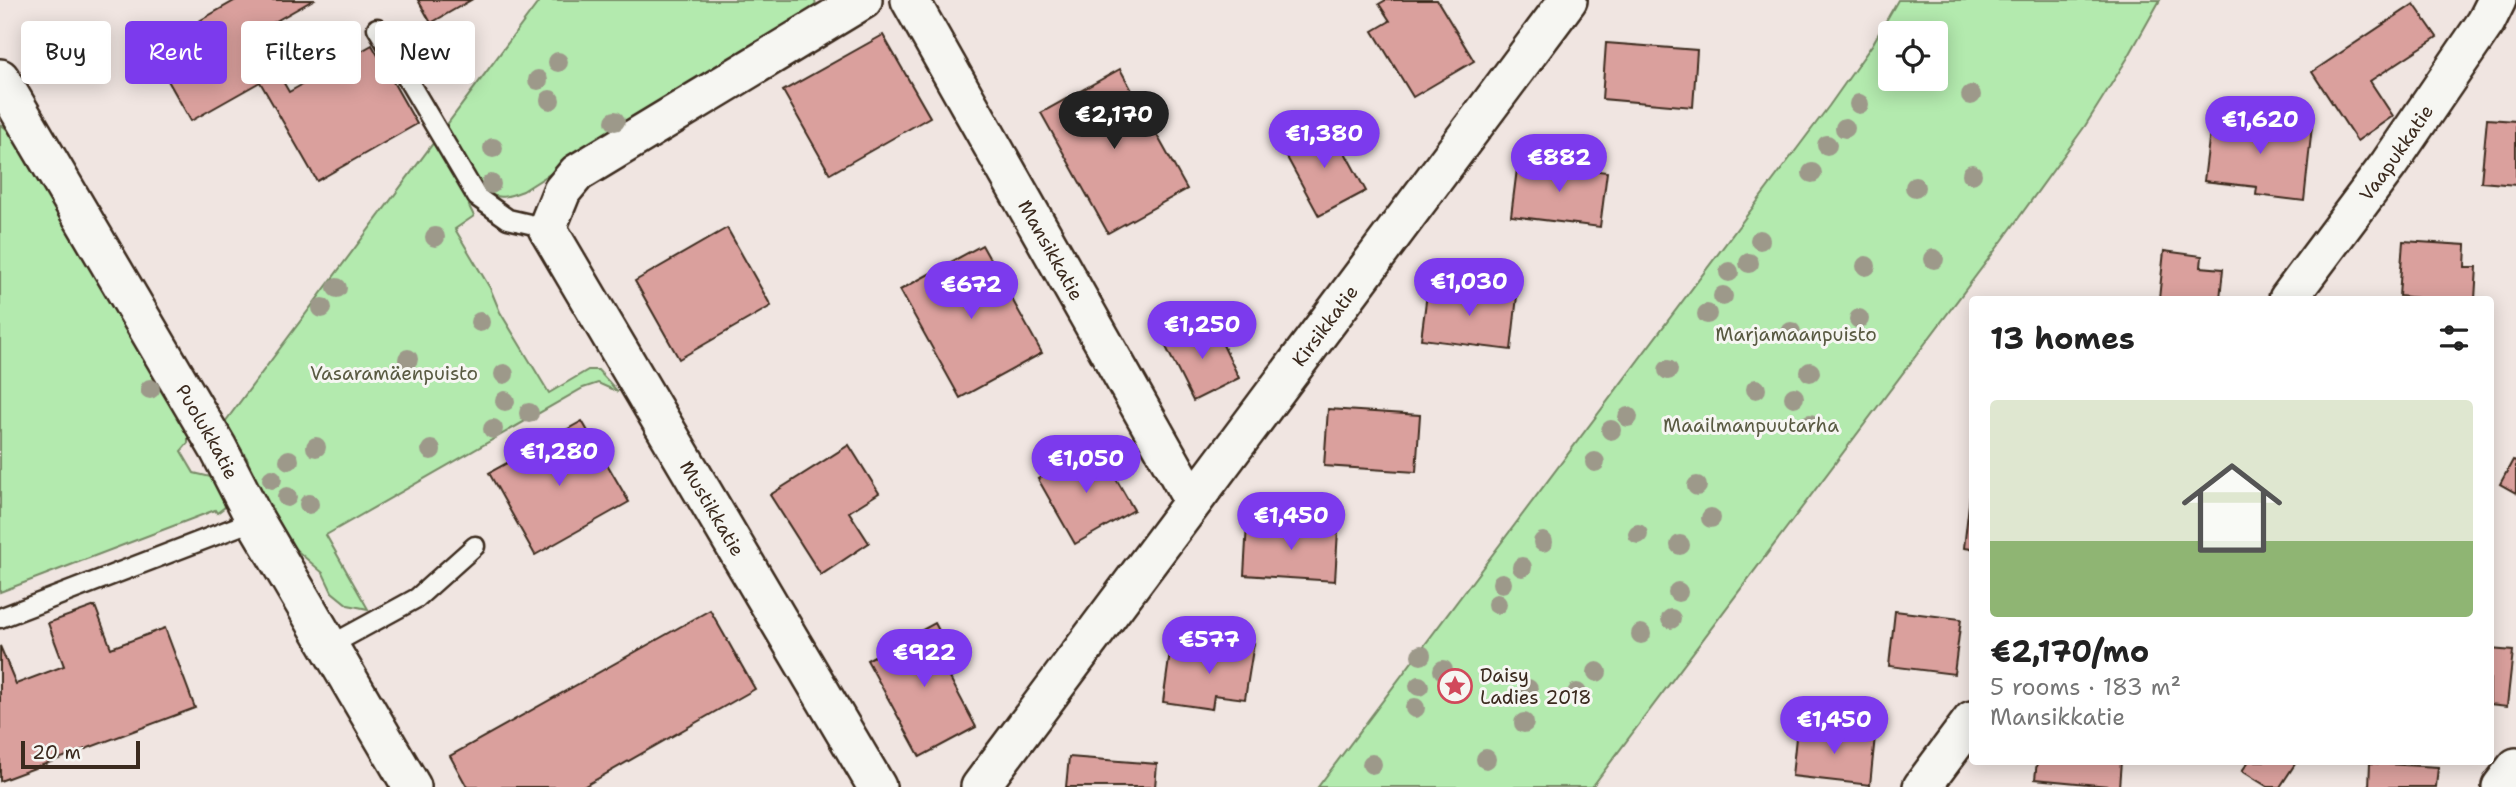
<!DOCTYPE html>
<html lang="en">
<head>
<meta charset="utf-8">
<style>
  :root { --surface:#fff; --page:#f6f6f6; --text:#222; --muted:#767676; --line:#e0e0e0; --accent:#7c3aed }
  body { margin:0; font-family:"Shantell Sans",sans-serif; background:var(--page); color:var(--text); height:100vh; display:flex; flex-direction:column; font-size:26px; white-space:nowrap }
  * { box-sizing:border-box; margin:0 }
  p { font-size:23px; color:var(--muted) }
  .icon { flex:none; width:38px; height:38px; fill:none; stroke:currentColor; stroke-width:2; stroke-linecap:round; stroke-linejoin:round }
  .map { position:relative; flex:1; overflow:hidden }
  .side { position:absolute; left:1969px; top:296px; width:525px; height:469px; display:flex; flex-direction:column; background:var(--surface); border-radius:7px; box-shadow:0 4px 18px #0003 }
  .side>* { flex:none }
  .guide { position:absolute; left:21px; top:21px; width:665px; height:63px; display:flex; gap:14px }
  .tools { position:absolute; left:1878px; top:21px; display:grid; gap:14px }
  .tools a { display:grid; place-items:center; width:70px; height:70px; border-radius:7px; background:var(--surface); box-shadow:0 4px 18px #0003; font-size:35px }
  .scale { position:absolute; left:21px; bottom:18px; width:119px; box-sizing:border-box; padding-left:7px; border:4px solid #3b2a1e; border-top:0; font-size:19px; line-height:24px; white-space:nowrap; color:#3b2a1e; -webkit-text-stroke:5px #f6f6f2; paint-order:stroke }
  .price { position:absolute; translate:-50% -60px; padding:0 16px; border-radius:24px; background:var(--accent); color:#fff; font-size:23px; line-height:46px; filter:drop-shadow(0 2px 4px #0008) }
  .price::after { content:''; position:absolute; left:50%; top:42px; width:21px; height:16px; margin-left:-10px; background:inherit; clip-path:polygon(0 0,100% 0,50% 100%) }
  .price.on { background:#222; color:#fff }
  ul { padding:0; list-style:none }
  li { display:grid; align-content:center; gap:14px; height:371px; padding:0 21px }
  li+li { border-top:2px solid var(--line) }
  li span { display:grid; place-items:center; height:217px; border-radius:7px; color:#555 }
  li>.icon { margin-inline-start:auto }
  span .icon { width:126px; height:126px; fill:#fffc; stroke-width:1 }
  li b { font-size:30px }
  h2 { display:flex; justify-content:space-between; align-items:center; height:84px; padding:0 21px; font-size:30px }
  .chip { padding:0 24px; border-radius:7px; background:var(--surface); box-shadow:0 4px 18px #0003; font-size:24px; line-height:63px }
  .chip.on { background:var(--accent); color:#fff }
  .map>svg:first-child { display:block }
  .green { fill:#b3eaae; stroke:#778a66; stroke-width:2; fill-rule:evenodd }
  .building { fill:#daa09d; stroke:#3b2a1e; stroke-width:2 }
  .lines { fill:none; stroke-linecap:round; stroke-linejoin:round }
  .lane-casing { stroke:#3b2a1e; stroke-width:23 }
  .street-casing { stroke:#3b2a1e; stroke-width:42 }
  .lane { stroke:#f6f6f2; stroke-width:18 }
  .street { stroke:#f6f6f2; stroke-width:37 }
  .tree { fill:#9d998a }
  .labels { text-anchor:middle; stroke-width:6; stroke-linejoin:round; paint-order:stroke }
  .street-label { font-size:19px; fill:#3b2a1e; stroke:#f6f6f2 }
  .park-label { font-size:19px; fill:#595a42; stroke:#f6f6f2 }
  .poi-label { font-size:19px; fill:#3b2a1e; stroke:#f6f6f2; text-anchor:start }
</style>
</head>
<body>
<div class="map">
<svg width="2516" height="787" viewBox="0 0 2516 787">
  <rect width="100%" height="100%" fill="#f0e5e1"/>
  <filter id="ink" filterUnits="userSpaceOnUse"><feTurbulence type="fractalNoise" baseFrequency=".0143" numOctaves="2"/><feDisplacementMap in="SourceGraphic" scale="14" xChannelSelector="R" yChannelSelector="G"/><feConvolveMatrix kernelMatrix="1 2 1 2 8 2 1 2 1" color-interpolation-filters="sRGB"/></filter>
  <g filter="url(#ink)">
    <g class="green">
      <path d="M540 0H815L816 6 813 14 652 109 523 191C512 195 501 200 490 194L469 206 474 216 455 229 490 288 500 312 549 393 588 370H598L618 392 598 383 583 388 326 535 368 609 348 605 332 592 323 573 294 548 248 468V460L225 422Z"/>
      <path d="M1898 0H2160L2127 59 2085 126 2002 241 1592 787H1318L1829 106 1872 45ZM1936 33V79H1890V33Z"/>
      <path d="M0 124 12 133 30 163 188 436V443L181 451 194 473 211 477 224 501 225 507 217 513 215 510 0 592Z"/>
    </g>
    <g class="building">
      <path d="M236 0H313L255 33 289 92 372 45 417 124 317 181 260 82 191 121 150 49Z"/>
      <path d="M418 0H471L431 23Z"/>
      <path d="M1386 0H1437L1474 61 1413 97 1373 31 1390 21 1379 4Z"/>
      <path d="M2414 4 2437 37 2370 81 2393 116 2357 141 2312 72Z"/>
      <path d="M883 35 930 117 830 174 783 91Z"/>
      <path d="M1606 43 1697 50 1693 107 1602 99Z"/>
      <path d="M1120 69 1187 189 1108 233 1041 113Z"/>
      <path d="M2212 115 2312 126 2304 201 2256 195 2257 187 2204 181Z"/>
      <path d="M2487 119 2516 121V185L2481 182Z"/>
      <path d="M1330 125 1366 191 1319 216 1283 150Z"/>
      <path d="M1518 161 1607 172 1600 227 1511 216Z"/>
      <path d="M727 228 771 306 679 359 635 281Z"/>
      <path d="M2403 241 2466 245 2465 267H2477L2475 299H2429L2399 296Z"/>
      <path d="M982 245 1042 353 960 398 900 290Z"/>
      <path d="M2164 251 2202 256 2201 267 2223 269 2220 299H2159Z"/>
      <path d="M1428 286 1517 296 1511 350 1421 339Z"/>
      <path d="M1212 322 1239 378 1193 401 1165 345Z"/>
      <path d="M1328 409 1420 415 1416 472 1324 466Z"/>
      <path d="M582 421 629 502 535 555 489 473Z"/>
      <path d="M849 445 879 493 849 512 869 543 821 575 770 495Z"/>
      <path d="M1097 446 1134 510 1075 544 1038 479Z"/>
      <path d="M2513 460 2516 461V493L2500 484Z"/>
      <path d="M1971 487H1972V549L1964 548Z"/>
      <path d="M1247 524 1338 530 1335 581 1244 575Z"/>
      <path d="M95 606 111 648 165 628 195 708 0 781V646L16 684 64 666 48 623Z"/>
      <path d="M710 610 755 689 583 787H467L450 756Z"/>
      <path d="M1895 611 1961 619 1954 674 1889 666Z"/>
      <path d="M935 623 961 672 950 678 976 727 920 757 867 660Z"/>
      <path d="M1223 638 1254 643 1245 699 1214 695 1212 709 1163 702 1170 652 1220 660Z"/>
      <path d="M2490 649 2513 651 2507 706 2490 704Z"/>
      <path d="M1797 728 1875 736 1870 785 1792 776Z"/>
      <path d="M1069 757 1157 764 1155 787H1066Z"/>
      <path d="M2037 761H2121L2119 787 2035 779Z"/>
      <path d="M2249 761H2290L2295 764 2280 787H2268L2242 771Z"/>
      <path d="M2370 763 2438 767 2436 787H2369Z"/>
    </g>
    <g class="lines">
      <g class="lane-casing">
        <g id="lane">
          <path d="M377 28 477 197 508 219 547 228"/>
          <path d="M0 618 255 520"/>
          <path d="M329 646 417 598 475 546"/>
        </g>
      </g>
      <g class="street-casing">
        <g id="street">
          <path id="s1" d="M863 0 577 173 562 191 547 228 877 787"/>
          <path id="s2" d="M910 0 1193 501"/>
          <path id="s3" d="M0 78 218 448 255 520 412 787"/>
          <path id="s4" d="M2288 299 2389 164 2486 22 2497 0"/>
          <path id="s5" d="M980 787 1568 0"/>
          <path d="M1922 787 1972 720"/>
          <path d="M2501 787 2516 767"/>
        </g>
      </g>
      <use href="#lane" class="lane"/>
      <use href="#street" class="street"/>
    </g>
    <g class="tree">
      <circle cx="558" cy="62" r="10"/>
      <circle cx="538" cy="80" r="10"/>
      <circle cx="1971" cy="95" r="10"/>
      <circle cx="550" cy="100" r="10"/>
      <circle cx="1859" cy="104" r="10"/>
      <circle cx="615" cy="121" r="10"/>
      <circle cx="1845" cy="128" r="10"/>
      <circle cx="1827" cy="145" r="10"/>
      <circle cx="493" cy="148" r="10"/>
      <circle cx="1812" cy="173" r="10"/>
      <circle cx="1972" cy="174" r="10"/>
      <circle cx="491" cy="184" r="10"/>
      <circle cx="1915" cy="187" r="10"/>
      <circle cx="435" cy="237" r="10"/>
      <circle cx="1760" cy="240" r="10"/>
      <circle cx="1934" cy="259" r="10"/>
      <circle cx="1749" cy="263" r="10"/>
      <circle cx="1866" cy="266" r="10"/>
      <circle cx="1729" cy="272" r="10"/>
      <circle cx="337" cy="288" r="10"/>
      <circle cx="1723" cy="296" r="10"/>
      <circle cx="322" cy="308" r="10"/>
      <circle cx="1707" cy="314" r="10"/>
      <circle cx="1859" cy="319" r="10"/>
      <circle cx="480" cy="322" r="10"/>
      <circle cx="1791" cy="332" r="10"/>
      <circle cx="408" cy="359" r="10"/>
      <circle cx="1668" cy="370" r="10"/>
      <circle cx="1810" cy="372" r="10"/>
      <circle cx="504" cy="374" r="10"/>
      <circle cx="150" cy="389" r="10"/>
      <circle cx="1756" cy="389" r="10"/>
      <circle cx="1794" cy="397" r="10"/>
      <circle cx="505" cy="401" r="10"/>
      <circle cx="529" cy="413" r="10"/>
      <circle cx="1628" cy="417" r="10"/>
      <circle cx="1810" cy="424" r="10"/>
      <circle cx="493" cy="429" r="10"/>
      <circle cx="1611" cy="430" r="10"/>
      <circle cx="316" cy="447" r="10"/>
      <circle cx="431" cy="450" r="10"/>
      <circle cx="289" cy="460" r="10"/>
      <circle cx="1595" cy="462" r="10"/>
      <circle cx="272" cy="479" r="10"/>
      <circle cx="1697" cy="486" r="10"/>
      <circle cx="287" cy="497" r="10"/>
      <circle cx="309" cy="504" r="10"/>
      <circle cx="1711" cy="518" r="10"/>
      <circle cx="1638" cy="534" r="10"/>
      <circle cx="1543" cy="542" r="10"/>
      <circle cx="1680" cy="545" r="10"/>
      <circle cx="1522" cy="567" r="10"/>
      <circle cx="1502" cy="583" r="10"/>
      <circle cx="1678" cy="592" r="10"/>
      <circle cx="1497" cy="604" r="10"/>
      <circle cx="1671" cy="619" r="10"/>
      <circle cx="1641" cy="634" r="10"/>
      <circle cx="1421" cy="655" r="10"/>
      <circle cx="1443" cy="670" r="10"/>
      <circle cx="1597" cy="672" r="10"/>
      <circle cx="1419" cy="686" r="10"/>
      <circle cx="1528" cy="689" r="10"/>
      <circle cx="1577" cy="693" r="10"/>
      <circle cx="1415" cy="708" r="10"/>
      <circle cx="1524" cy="723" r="10"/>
      <circle cx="1486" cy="759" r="10"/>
      <circle cx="1372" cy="764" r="10"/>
    </g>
  </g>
  <defs>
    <g id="sight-ring" transform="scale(1.75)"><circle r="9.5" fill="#f6f6f2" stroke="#d1495b" stroke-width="1.5"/><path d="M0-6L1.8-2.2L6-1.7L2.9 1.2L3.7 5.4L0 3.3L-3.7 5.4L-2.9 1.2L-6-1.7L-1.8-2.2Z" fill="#d1495b"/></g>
  </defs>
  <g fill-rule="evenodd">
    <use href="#sight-ring" x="1455" y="686"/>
  </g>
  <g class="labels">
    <g class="street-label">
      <text dy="7" stroke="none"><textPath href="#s4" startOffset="182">Vaapukkatie</textPath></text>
      <text dy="7" stroke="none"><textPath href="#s2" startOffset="287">Mansikkatie</textPath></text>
      <text dy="7" stroke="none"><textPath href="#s5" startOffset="576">Kirsikkatie</textPath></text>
      <text dy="7" stroke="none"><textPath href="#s3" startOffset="410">Puolukkatie</textPath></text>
      <text dy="7" stroke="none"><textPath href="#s1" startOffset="723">Mustikkatie</textPath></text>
    </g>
    <g class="park-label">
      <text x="1796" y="341">Marjamaanpuisto</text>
      <text x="394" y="380">Vasaramäenpuisto</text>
      <text x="1751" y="432">Maailmanpuutarha</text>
    </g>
    <g class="poi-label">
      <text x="1480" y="682">Daisy<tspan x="1480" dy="22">Ladies 2018</tspan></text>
    </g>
  </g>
</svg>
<div class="tools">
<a><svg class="icon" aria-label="locate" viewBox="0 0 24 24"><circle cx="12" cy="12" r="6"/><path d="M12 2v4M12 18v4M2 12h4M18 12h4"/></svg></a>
</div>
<div class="scale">20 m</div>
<b class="price on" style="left:1114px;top:151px">€2,170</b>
<b class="price" style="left:2260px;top:156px">€1,620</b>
<b class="price" style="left:1324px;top:170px">€1,380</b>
<b class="price" style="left:1559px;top:194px">€882</b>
<b class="price" style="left:1469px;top:318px">€1,030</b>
<b class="price" style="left:971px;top:321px">€672</b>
<b class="price" style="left:1202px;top:361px">€1,250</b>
<b class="price" style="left:559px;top:488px">€1,280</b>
<b class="price" style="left:1086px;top:495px">€1,050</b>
<b class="price" style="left:1291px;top:552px">€1,450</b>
<b class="price" style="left:1209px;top:676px">€577</b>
<b class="price" style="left:924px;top:689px">€922</b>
<b class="price" style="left:1834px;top:756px">€1,450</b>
<div class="guide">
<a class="chip">Buy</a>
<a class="chip on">Rent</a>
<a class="chip">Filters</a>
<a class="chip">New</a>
</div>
<section class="side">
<h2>13 homes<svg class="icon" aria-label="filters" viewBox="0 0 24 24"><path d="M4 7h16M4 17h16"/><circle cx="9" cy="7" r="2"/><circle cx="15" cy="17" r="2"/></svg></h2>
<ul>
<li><span style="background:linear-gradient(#dfe7d0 65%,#8fb573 0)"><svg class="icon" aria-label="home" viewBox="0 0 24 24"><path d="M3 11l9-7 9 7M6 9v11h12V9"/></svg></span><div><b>€2,170/mo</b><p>5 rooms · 183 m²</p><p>Mansikkatie</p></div></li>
</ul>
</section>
</div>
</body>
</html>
